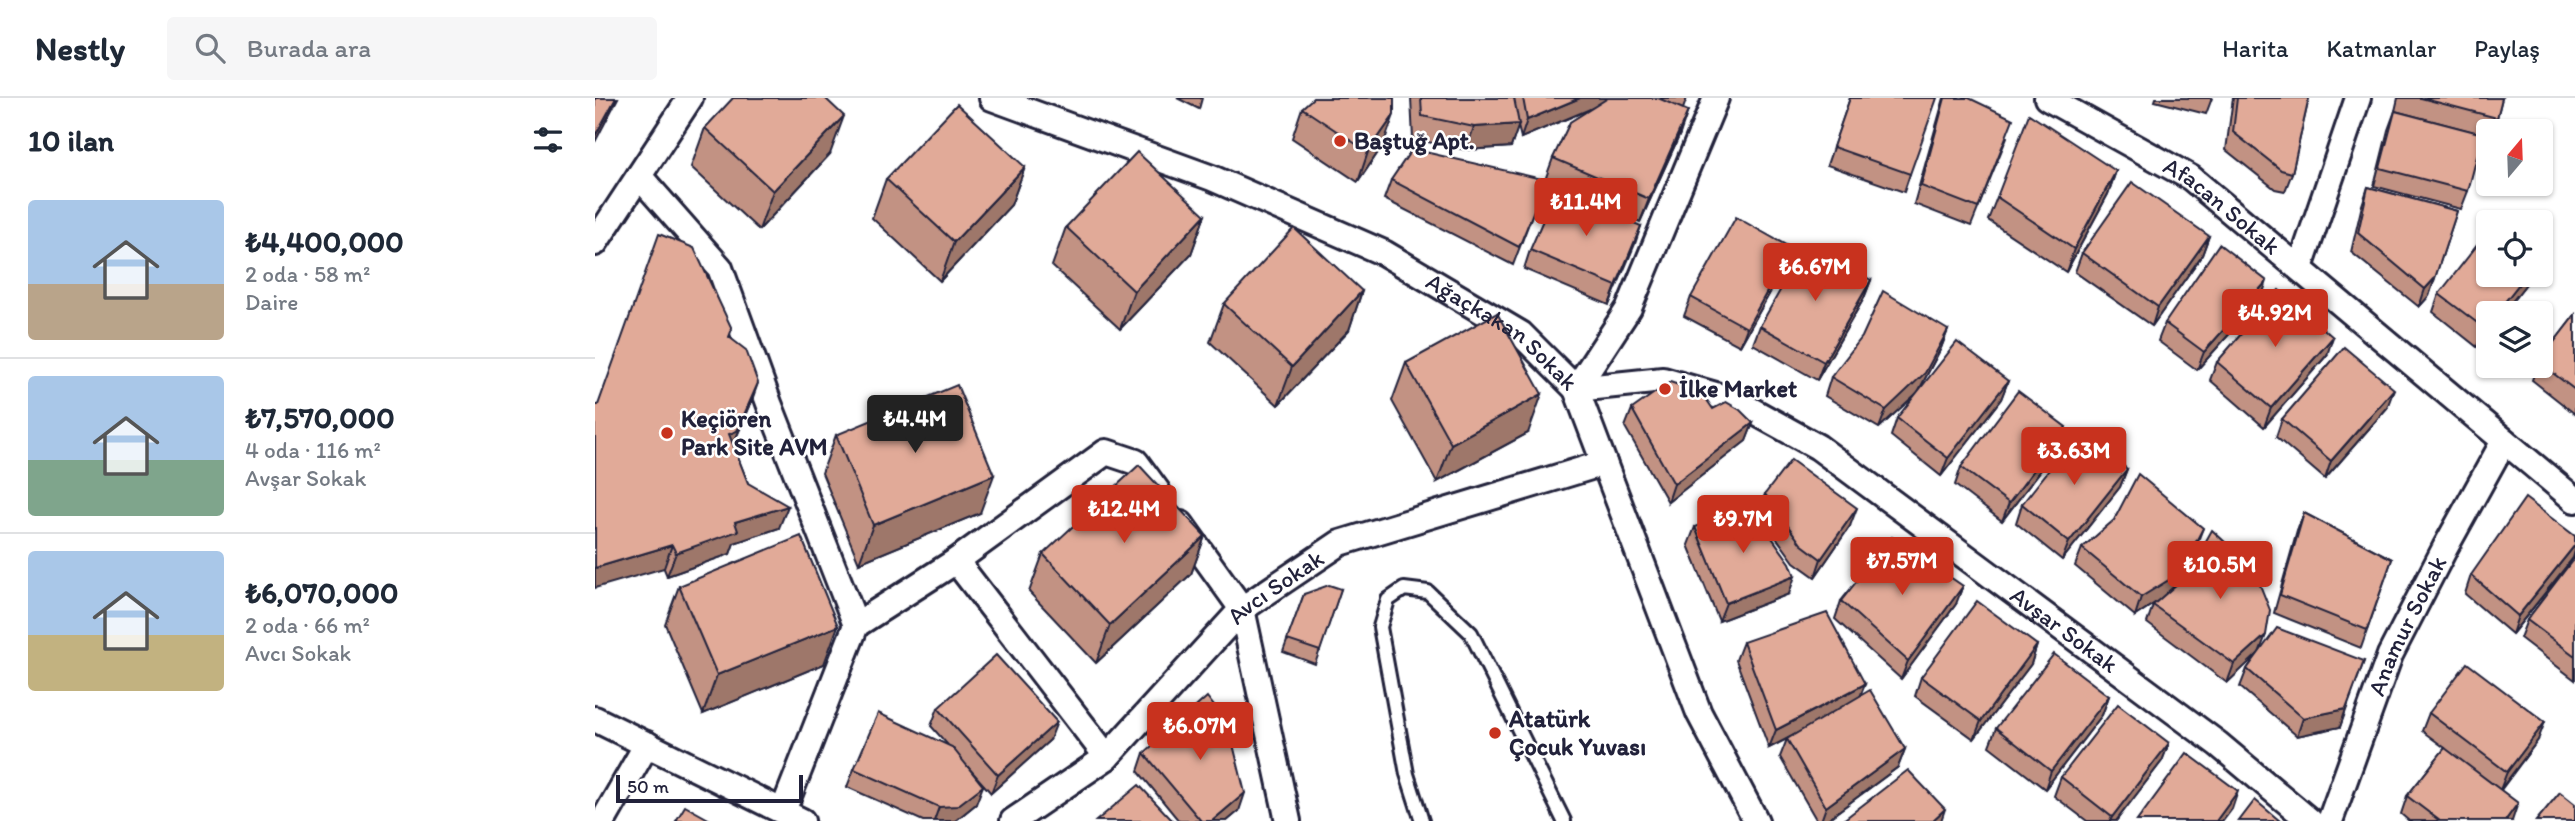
<!DOCTYPE html>
<html lang="tr">
<head>
<meta charset="utf-8">
<style>
  :root { --surface:#fff; --page:#f6f6f7; --text:#1f2937; --muted:#747a83; --line:#e0e1e3; --accent:#c8321e }
  body { margin:0; font-family:Itim,sans-serif; background:var(--page); color:var(--text); height:100vh; display:flex; flex-direction:column; font-size:26px; white-space:nowrap }
  * { box-sizing:border-box; margin:0 }
  p { font-size:23px; color:var(--muted) }
  .icon { flex:none; width:38px; height:38px; fill:none; stroke:currentColor; stroke-width:2; stroke-linecap:round; stroke-linejoin:round }
  .map { position:relative; flex:1; overflow:hidden }
  .sheet { display:flex; flex-direction:column; background:var(--surface); width:595px }
  .sheet>* { flex:none }
  .needle { width:46px; rotate:19deg }
  .buttons { position:absolute; left:1881px; top:21px; display:grid; gap:14px }
  .buttons a { display:grid; place-items:center; width:77px; height:77px; border-radius:7px; background:var(--surface); box-shadow:0 2px 5px #0004; font-size:35px }
  .scale { position:absolute; left:21px; bottom:18px; width:187px; box-sizing:border-box; padding-left:7px; border:4px solid #22223b; border-top:0; font-size:19px; line-height:24px; white-space:nowrap; color:#22223b; -webkit-text-stroke:5px #fff; paint-order:stroke }
  .price { position:absolute; translate:-50% -60px; padding:0 16px; border-radius:7px; background:var(--accent); color:#fff; font-size:23px; line-height:46px; filter:drop-shadow(0 2px 4px #0008) }
  .price::after { content:''; position:absolute; left:50%; top:42px; width:21px; height:16px; margin-left:-10px; background:inherit; clip-path:polygon(0 0,100% 0,50% 100%) }
  .price.active { background:#222; color:#fff }
  ul { padding:0; list-style:none }
  li { display:flex; align-items:center; gap:21px; height:175px; padding:0 28px }
  li+li { border-top:2px solid var(--line) }
  li span { display:grid; place-items:center; flex:none; width:196px; height:140px; border-radius:7px; color:#555 }
  li>.icon { margin-inline-start:auto }
  span .icon { width:84px; height:84px; fill:#fffc; stroke-width:1 }
  li b { font-size:30px }
  h2 { display:flex; justify-content:space-between; align-items:center; height:84px; padding:0 28px; font-size:30px }
  header { display:flex; align-items:center; gap:42px; box-sizing:border-box; height:98px; padding:0 35px; background:var(--surface); border-bottom:2px solid var(--line) }
  header strong { font-size:33px }
  nav { display:flex; gap:38px; margin-inline-start:auto; font-size:24px }
  .search { width:490px; height:63px; background:var(--page); display:flex; align-items:center; gap:18px; box-sizing:border-box; padding:0 24px; border-radius:7px; color:var(--muted); font-size:26px }
  main { display:flex; flex:1; min-height:0 }
  .map>svg:first-child { display:block }
  .lines { fill:none; stroke-linecap:round; stroke-linejoin:round }
  .service-casing { stroke:#22223b; stroke-width:18 }
  .minor-casing { stroke:#22223b; stroke-width:30 }
  .service { stroke:#fff; stroke-width:12 }
  .minor { stroke:#fff; stroke-width:24 }
  .wall { fill:#c29283; stroke:#22223b; stroke-width:2 }
  .shaded-wall { fill:#9e776a; stroke:#22223b; stroke-width:2 }
  .building { fill:#e1aa98; stroke:#22223b; stroke-width:2 }
  .poi-dot { fill:#c8321e; stroke:#fff; stroke-width:2.5 }
  .labels { text-anchor:middle; stroke-width:5; stroke-linejoin:round; paint-order:stroke }
  .poi-label { font-size:24px; font-weight:bold; fill:#22223b; stroke:#fff; text-anchor:start }
  .street-label { font-size:24px; fill:#22223b; stroke:#fff }
</style>
</head>
<body>
<header>
<strong>Nestly</strong>
<div class="search"><svg class="icon" aria-label="search" viewBox="0 0 24 24"><circle cx="10" cy="10" r="6"/><path d="M15 15l6 6"/></svg>Burada ara</div>
<nav><a>Harita</a><a>Katmanlar</a><a>Paylaş</a></nav>
</header>
<main>
<section class="sheet">
<h2>10 ilan<svg class="icon" aria-label="filters" viewBox="0 0 24 24"><path d="M4 7h16M4 17h16"/><circle cx="9" cy="7" r="2"/><circle cx="15" cy="17" r="2"/></svg></h2>
<ul>
<li><span style="background:linear-gradient(#a9c7e8 60%,#b9a48a 0)"><svg class="icon" aria-label="home" viewBox="0 0 24 24"><path d="M3 11l9-7 9 7M6 9v11h12V9"/></svg></span><div><b>₺4,400,000</b><p>2 oda · 58 m²</p><p>Daire</p></div></li>
<li><span style="background:linear-gradient(#a9c7e8 60%,#7fa58c 0)"><svg class="icon" aria-label="home" viewBox="0 0 24 24"><path d="M3 11l9-7 9 7M6 9v11h12V9"/></svg></span><div><b>₺7,570,000</b><p>4 oda · 116 m²</p><p>Avşar Sokak</p></div></li>
<li><span style="background:linear-gradient(#a9c7e8 60%,#c2b280 0)"><svg class="icon" aria-label="home" viewBox="0 0 24 24"><path d="M3 11l9-7 9 7M6 9v11h12V9"/></svg></span><div><b>₺6,070,000</b><p>2 oda · 66 m²</p><p>Avcı Sokak</p></div></li>
</ul>
</section>
<div class="map">
<svg width="1980" height="723" viewBox="0 0 1980 723">
  <rect width="100%" height="100%" fill="#fff"/>
  <filter id="ink" filterUnits="userSpaceOnUse"><feTurbulence type="fractalNoise" baseFrequency=".0143" numOctaves="2"/><feDisplacementMap in="SourceGraphic" scale="14" xChannelSelector="R" yChannelSelector="G"/><feConvolveMatrix kernelMatrix="1 2 1 2 8 2 1 2 1" color-interpolation-filters="sRGB"/></filter>
  <g filter="url(#ink)">
    <g class="lines">
      <g class="service-casing">
        <path id="service" d="M827 723 812 676 785 529 793 502 809 491 833 494 876 535 969 723"/>
      </g>
      <g class="minor-casing">
        <g id="minor">
          <path id="s1" d="M397 0 617 80 789 155 926 236 981 291 1104 615 1161 723"/>
          <path id="s2" d="M1452 0 1596 80 1980 402"/>
          <path d="M44 78 125 170 175 308 261 527 361 463 511 354 541 364 563 394"/>
          <path d="M0 145 95 0"/>
          <path d="M1705 170 1763 0"/>
          <path id="s3" d="M981 291 1068 282 1138 302 1223 349 1623 646 1715 723"/>
          <path d="M981 291 1034 210 1121 0"/>
          <path d="M586 426 647 511 693 723"/>
          <path d="M361 463 512 659"/>
          <path d="M0 621 207 723"/>
          <path d="M188 713 261 527"/>
          <path d="M8 723 52 646"/>
          <path id="s4" d="M418 723 512 659 647 511 745 445 1009 365"/>
          <path id="s5" d="M1735 723 1795 557 1850 450 1909 343"/>
        </g>
      </g>
      <use href="#service" class="service"/>
      <use href="#minor" class="minor"/>
    </g>
    <g class="wall">
      <path d="M582 0H607L604 11Z"/>
      <path d="M816 0H1092L1088 11 1085 36 1045 124 950 83 918 167 789 101 796 82H950L958 60 995 11 926 40 923 28 916 49 871 52 818 41Z"/>
      <path d="M1255 0 1315 76 1309 94 1232 67Z"/>
      <path d="M1349 0H1374L1412 39 1376 128 1319 106Z"/>
      <path d="M1561 0H1617L1611 16 1560 3Z"/>
      <path d="M1638 0H1714L1697 75 1690 93 1680 91 1631 52Z"/>
      <path d="M1803 0H1907L1902 20 1897 33H1894V38L1800 13Z"/>
      <path d="M707 10 788 47 763 84 697 40Z"/>
      <path d="M1800 13 1873 93 1866 111 1779 88 1793 32Z"/>
      <path d="M110 30 235 56 164 132 96 69Z"/>
      <path d="M430 69 416 107 345 183 277 120 291 81Z"/>
      <path d="M1521 73 1513 96 1471 174 1393 122 1402 99Z"/>
      <path d="M1773 89 1862 113 1834 198 1824 209 1756 154 1767 107Z"/>
      <path d="M610 117 596 156 525 231 457 168 471 129Z"/>
      <path d="M1046 128 1014 207 929 171 935 152Z"/>
      <path d="M1614 138 1607 157 1557 228 1480 174 1487 155Z"/>
      <path d="M1190 168 1145 248 1089 218 1096 199Z"/>
      <path d="M1938 177 1908 215H1894V234L1882 249 1838 214 1844 196Z"/>
      <path d="M1276 182 1269 200 1222 282 1158 246 1165 228Z"/>
      <path d="M767 193 754 232 683 307 615 244 629 206Z"/>
      <path d="M1666 201 1602 272 1563 243 1570 225Z"/>
      <path d="M1980 217V316L1937 282 1942 268H1946V261Z"/>
      <path d="M1353 232 1346 250 1323 294 1284 330 1230 298 1236 279Z"/>
      <path d="M134 239 155 308 138 347 153 385 184 430 139 445 135 456 72 478 2 307Z"/>
      <path d="M1732 257 1669 329 1615 282 1622 264Z"/>
      <path d="M811 265 933 335 842 384 797 303Z"/>
      <path d="M1413 283 1406 301 1346 378 1296 338 1302 320Z"/>
      <path d="M1792 310 1730 381 1681 339 1687 321Z"/>
      <path d="M1037 311H1118L1158 325 1151 343 1073 404 1030 329Z"/>
      <path d="M241 337 385 415 264 465 227 375Z"/>
      <path d="M1465 347 1407 423 1360 387 1366 369Z"/>
      <path d="M1532 371 1525 389 1467 462 1421 425 1427 406Z"/>
      <path d="M1170 396 1255 428 1220 479 1199 464 1163 414Z"/>
      <path d="M1709 415 1797 461 1766 550 1679 515 1702 433Z"/>
      <path d="M1100 429 1194 496 1124 523 1093 447Z"/>
      <path d="M610 438 596 476 501 565 434 494 448 456Z"/>
      <path d="M1980 438V453L1978 460 1917 536 1870 496 1876 477Z"/>
      <path d="M1601 448 1581 487 1665 553 1769 563 1745 629 1702 638 1645 589 1652 571 1662 556 1632 585 1552 525 1558 507 1564 502 1540 518 1480 468 1487 450Z"/>
      <path d="M1980 459V582L1925 540 1932 522Z"/>
      <path d="M84 488 229 566 108 616 70 526Z"/>
      <path d="M746 491 720 566 688 554 709 496Z"/>
      <path d="M1246 503 1361 506 1306 581 1240 521Z"/>
      <path d="M1148 544 1270 586 1265 597 1310 651 1303 669 1230 723H1222L1185 659 1192 641 1174 650 1141 562Z"/>
      <path d="M1442 547 1436 566 1379 641 1320 598 1326 579Z"/>
      <path d="M1514 598 1507 617 1450 691 1394 648 1401 630Z"/>
      <path d="M343 610 455 642 396 695 373 669 381 706 360 723H328L252 689 259 671 352 646 336 628Z"/>
      <path d="M1834 615 1943 642 1906 692 1917 723H1814L1806 716 1812 698 1850 650 1827 633Z"/>
      <path d="M1574 645 1567 663 1521 723H1492L1459 698 1466 679Z"/>
      <path d="M549 655 644 713 632 723H584L543 673Z"/>
    </g>
    <g class="shaded-wall">
      <path d="M21 0H23L0 44V38Z"/>
      <path d="M985 0H1014L1012 4 926 40 932 22Z"/>
      <path d="M1093 13 1085 36 1045 124 1054 101Z"/>
      <path d="M799 17 788 47 763 84 773 54Z"/>
      <path d="M249 18 235 56 164 132 178 93Z"/>
      <path d="M924 26 916 49 871 52 879 29Z"/>
      <path d="M430 69 416 107 345 183 359 144Z"/>
      <path d="M1521 73 1513 96 1471 174 1479 151Z"/>
      <path d="M610 117 596 156 525 231 539 193Z"/>
      <path d="M1046 128 1040 146 1014 207 1021 188Z"/>
      <path d="M1614 138 1607 157 1557 228 1563 209Z"/>
      <path d="M1196 150 1190 168 1145 248 1152 230Z"/>
      <path d="M1931 177H1938L1908 215H1901Z"/>
      <path d="M1840 180 1834 198 1824 209 1830 191Z"/>
      <path d="M1276 182 1269 200 1222 282 1229 264Z"/>
      <path d="M1672 183 1666 201 1602 272 1609 254Z"/>
      <path d="M767 193 754 232 683 307 697 269Z"/>
      <path d="M1894 224V234L1882 249 1889 230Z"/>
      <path d="M1353 232 1346 250 1323 294 1284 330 1291 312Z"/>
      <path d="M1738 239 1732 257 1669 329 1676 310Z"/>
      <path d="M1413 283 1406 301 1346 378 1353 360Z"/>
      <path d="M163 285 155 308 134 356V336Z"/>
      <path d="M1799 291 1792 310 1730 381 1736 363Z"/>
      <path d="M947 296 933 335 842 384 856 346Z"/>
      <path d="M1158 325 1151 343 1073 404 1079 386Z"/>
      <path d="M1471 329 1465 347 1407 423 1414 405Z"/>
      <path d="M1532 371 1525 389 1467 462 1474 444Z"/>
      <path d="M399 377 385 415 264 465 278 427Z"/>
      <path d="M193 408 184 430 139 445 135 456 72 478 81 455 140 424Z"/>
      <path d="M1262 410 1255 428 1220 479 1226 461Z"/>
      <path d="M1608 430 1601 448 1578 493 1540 518 1546 499Z"/>
      <path d="M610 438 596 476 501 565 515 527Z"/>
      <path d="M77 447 69 470 0 490V470Z"/>
      <path d="M1980 447V453L1978 460 1917 536 1923 518Z"/>
      <path d="M1200 478 1194 496 1124 523 1131 505Z"/>
      <path d="M1368 488 1361 506 1306 581 1313 563Z"/>
      <path d="M243 528 229 566 108 616 122 577Z"/>
      <path d="M1671 537 1664 555 1632 585 1639 566Z"/>
      <path d="M1442 547 1436 566 1379 641 1386 623Z"/>
      <path d="M1270 586 1263 604 1174 650 1181 632Z"/>
      <path d="M1514 598 1507 617 1450 691 1456 673Z"/>
      <path d="M1751 611 1745 629 1702 638 1708 620Z"/>
      <path d="M462 624 455 642 396 695 403 677Z"/>
      <path d="M1950 624 1943 642 1905 692 1912 674Z"/>
      <path d="M1574 645 1567 663 1521 723H1515L1517 719Z"/>
      <path d="M1310 651 1303 669 1230 723H1226L1231 709Z"/>
      <path d="M388 688 381 706 360 723H339L344 709Z"/>
      <path d="M1643 693 1637 711 1628 723H1621Z"/>
      <path d="M650 695 644 713 632 723H617Z"/>
      <path d="M1923 705 1917 723H1910Z"/>
      <path d="M1350 711 1346 723H1337Z"/>
    </g>
    <g class="building">
      <path d="M0 0H21L0 38Z"/>
      <path d="M138 0H230L249 18 178 93 110 30Z"/>
      <path d="M718 0H799V17L773 54 707 10Z"/>
      <path d="M826 0H919L924 26 879 29 827 18Z"/>
      <path d="M928 0H985L932 22Z"/>
      <path d="M1013 0H1063L1093 13 1054 101 958 60 975 24Z"/>
      <path d="M1255 0H1342L1315 76 1238 49Z"/>
      <path d="M1350 0H1374L1418 21 1383 110 1326 88Z"/>
      <path d="M1642 0H1714L1697 75 1686 72 1638 34Z"/>
      <path d="M1826 0H1907L1902 20Z"/>
      <path d="M362 6 430 69 359 144 291 81Z"/>
      <path d="M1800 13 1888 36 1873 93 1785 70Z"/>
      <path d="M1434 16 1521 73 1479 151 1402 99Z"/>
      <path d="M817 51 951 82 924 149 796 82Z"/>
      <path d="M542 54 610 117 539 193 471 129Z"/>
      <path d="M1537 84 1614 138 1563 209 1487 155Z"/>
      <path d="M1773 89 1862 113 1840 180 1830 191 1763 135Z"/>
      <path d="M961 92 1046 128 1021 188 935 152Z"/>
      <path d="M1141 119 1196 150 1152 230 1096 199Z"/>
      <path d="M699 130 767 193 697 269 629 206Z"/>
      <path d="M1894 132V177H1931L1901 215H1894V224L1889 230 1844 196Z"/>
      <path d="M64 136 99 150 137 231 134 239 151 252 163 285 142 333 134 336 153 385 193 408 140 424 143 433 81 455 77 447 0 470V307H3Z"/>
      <path d="M1212 145 1276 182 1229 264 1165 228Z"/>
      <path d="M1624 146 1672 183 1609 254 1570 225Z"/>
      <path d="M1684 192 1738 239 1676 310 1622 264Z"/>
      <path d="M1288 193 1353 232 1330 275 1291 312 1236 279 1267 239Z"/>
      <path d="M902 215 947 296 856 346 811 265Z"/>
      <path d="M1980 217V292L1946 266V261Z"/>
      <path d="M1362 244 1413 283 1353 360 1302 320Z"/>
      <path d="M1749 249 1799 291 1736 363 1687 321Z"/>
      <path d="M1075 284 1107 295 1118 311 1131 304 1145 312 1158 325 1079 386 1037 311Z"/>
      <path d="M362 287 399 377 278 427 241 337Z"/>
      <path d="M1423 293 1471 329 1414 405 1366 369Z"/>
      <path d="M1485 333 1532 371 1474 444 1427 406Z"/>
      <path d="M1196 362 1262 410 1226 461 1206 446 1170 396Z"/>
      <path d="M544 367 610 438 515 527 448 456Z"/>
      <path d="M1543 376 1608 430 1585 475 1546 499 1487 450 1519 422Z"/>
      <path d="M1930 400 1980 438V447L1923 518 1876 477Z"/>
      <path d="M1156 410 1195 465 1200 478 1131 505 1100 429Z"/>
      <path d="M1709 415 1797 461 1772 532 1685 497Z"/>
      <path d="M1617 432 1647 460 1663 482 1675 512 1671 537 1639 566 1558 507 1592 477Z"/>
      <path d="M206 438 243 528 122 577 84 488Z"/>
      <path d="M1297 439 1368 488 1313 563 1246 503Z"/>
      <path d="M1980 459V558L1932 522Z"/>
      <path d="M734 487 746 491 725 553 692 542 709 496Z"/>
      <path d="M1382 503 1442 547 1386 623 1326 579Z"/>
      <path d="M1232 515 1270 586 1181 632 1148 544Z"/>
      <path d="M1682 530 1769 563 1751 611 1708 620 1652 571Z"/>
      <path d="M1459 556 1514 598 1456 673 1401 630Z"/>
      <path d="M401 557 462 624 403 677 343 610Z"/>
      <path d="M1872 565 1950 624 1912 674 1834 615Z"/>
      <path d="M1275 592 1310 651 1231 709 1192 641Z"/>
      <path d="M612 599 633 626 650 695 617 723H606L549 655Z"/>
      <path d="M1523 606 1574 645 1517 719 1466 679Z"/>
      <path d="M283 615 357 649 388 688 362 708 344 709 259 671Z"/>
      <path d="M1850 650 1923 705 1910 723H1845L1812 698Z"/>
      <path d="M1592 655 1643 693 1621 723H1542Z"/>
      <path d="M1313 672 1350 711 1337 723H1247Z"/>
      <path d="M544 687 578 723H501Z"/>
      <path d="M1965 694 1980 706V723H1941Z"/>
      <path d="M1660 702 1685 723H1644Z"/>
      <path d="M90 708 117 723H81Z"/>
    </g>
  </g>
  <g class="poi-dot">
    <circle cx="745" cy="43" r="7"/>
    <circle cx="1070" cy="291" r="7"/>
    <circle cx="72" cy="335" r="7"/>
    <circle cx="900" cy="635" r="7"/>
  </g>
  <g class="labels">
    <g class="poi-label">
      <text x="759" y="51">Baştuğ Apt.</text>
      <text x="1084" y="299">İlke Market</text>
      <text x="86" y="329">Keçiören<tspan x="86" dy="28">Park Site AVM</tspan></text>
      <text x="914" y="629">Atatürk<tspan x="914" dy="28">Çocuk Yuvası</tspan></text>
    </g>
    <g class="street-label">
      <text dy="8" stroke="none"><textPath href="#s2" startOffset="206">Afacan Sokak</textPath></text>
      <text dy="8" stroke="none"><textPath href="#s1" startOffset="564">Ağaçkakan Sokak</textPath></text>
      <text dy="8" stroke="none"><textPath href="#s4" startOffset="354">Avcı Sokak</textPath></text>
      <text dy="8" stroke="none"><textPath href="#s5" startOffset="210">Anamur Sokak</textPath></text>
      <text dy="8" stroke="none"><textPath href="#s3" startOffset="564">Avşar Sokak</textPath></text>
    </g>
  </g>
</svg>
<div class="buttons">
<a><svg class="needle" viewBox="-14 -14 28 28"><path d="M0-13l5 13h-10z" fill="#e53935"/><path d="M0 13l5-13h-10z" fill="#747a83"/></svg></a>
<a><svg class="icon" aria-label="locate" viewBox="0 0 24 24"><circle cx="12" cy="12" r="6"/><path d="M12 2v4M12 18v4M2 12h4M18 12h4"/></svg></a>
<a><svg class="icon" aria-label="layers" viewBox="0 0 24 24"><path d="M12 4l9 5-9 5-9-5zM3 14l9 5 9-5"/></svg></a>
</div>
<div class="scale">50 m</div>
<b class="price" style="left:991px;top:140px">₺11.4M</b>
<b class="price" style="left:1220px;top:205px">₺6.67M</b>
<b class="price" style="left:1680px;top:251px">₺4.92M</b>
<b class="price active" style="left:320px;top:357px">₺4.4M</b>
<b class="price" style="left:1479px;top:389px">₺3.63M</b>
<b class="price" style="left:529px;top:447px">₺12.4M</b>
<b class="price" style="left:1148px;top:457px">₺9.7M</b>
<b class="price" style="left:1307px;top:499px">₺7.57M</b>
<b class="price" style="left:1625px;top:503px">₺10.5M</b>
<b class="price" style="left:605px;top:664px">₺6.07M</b>
</div>
</main>
</body>
</html>
